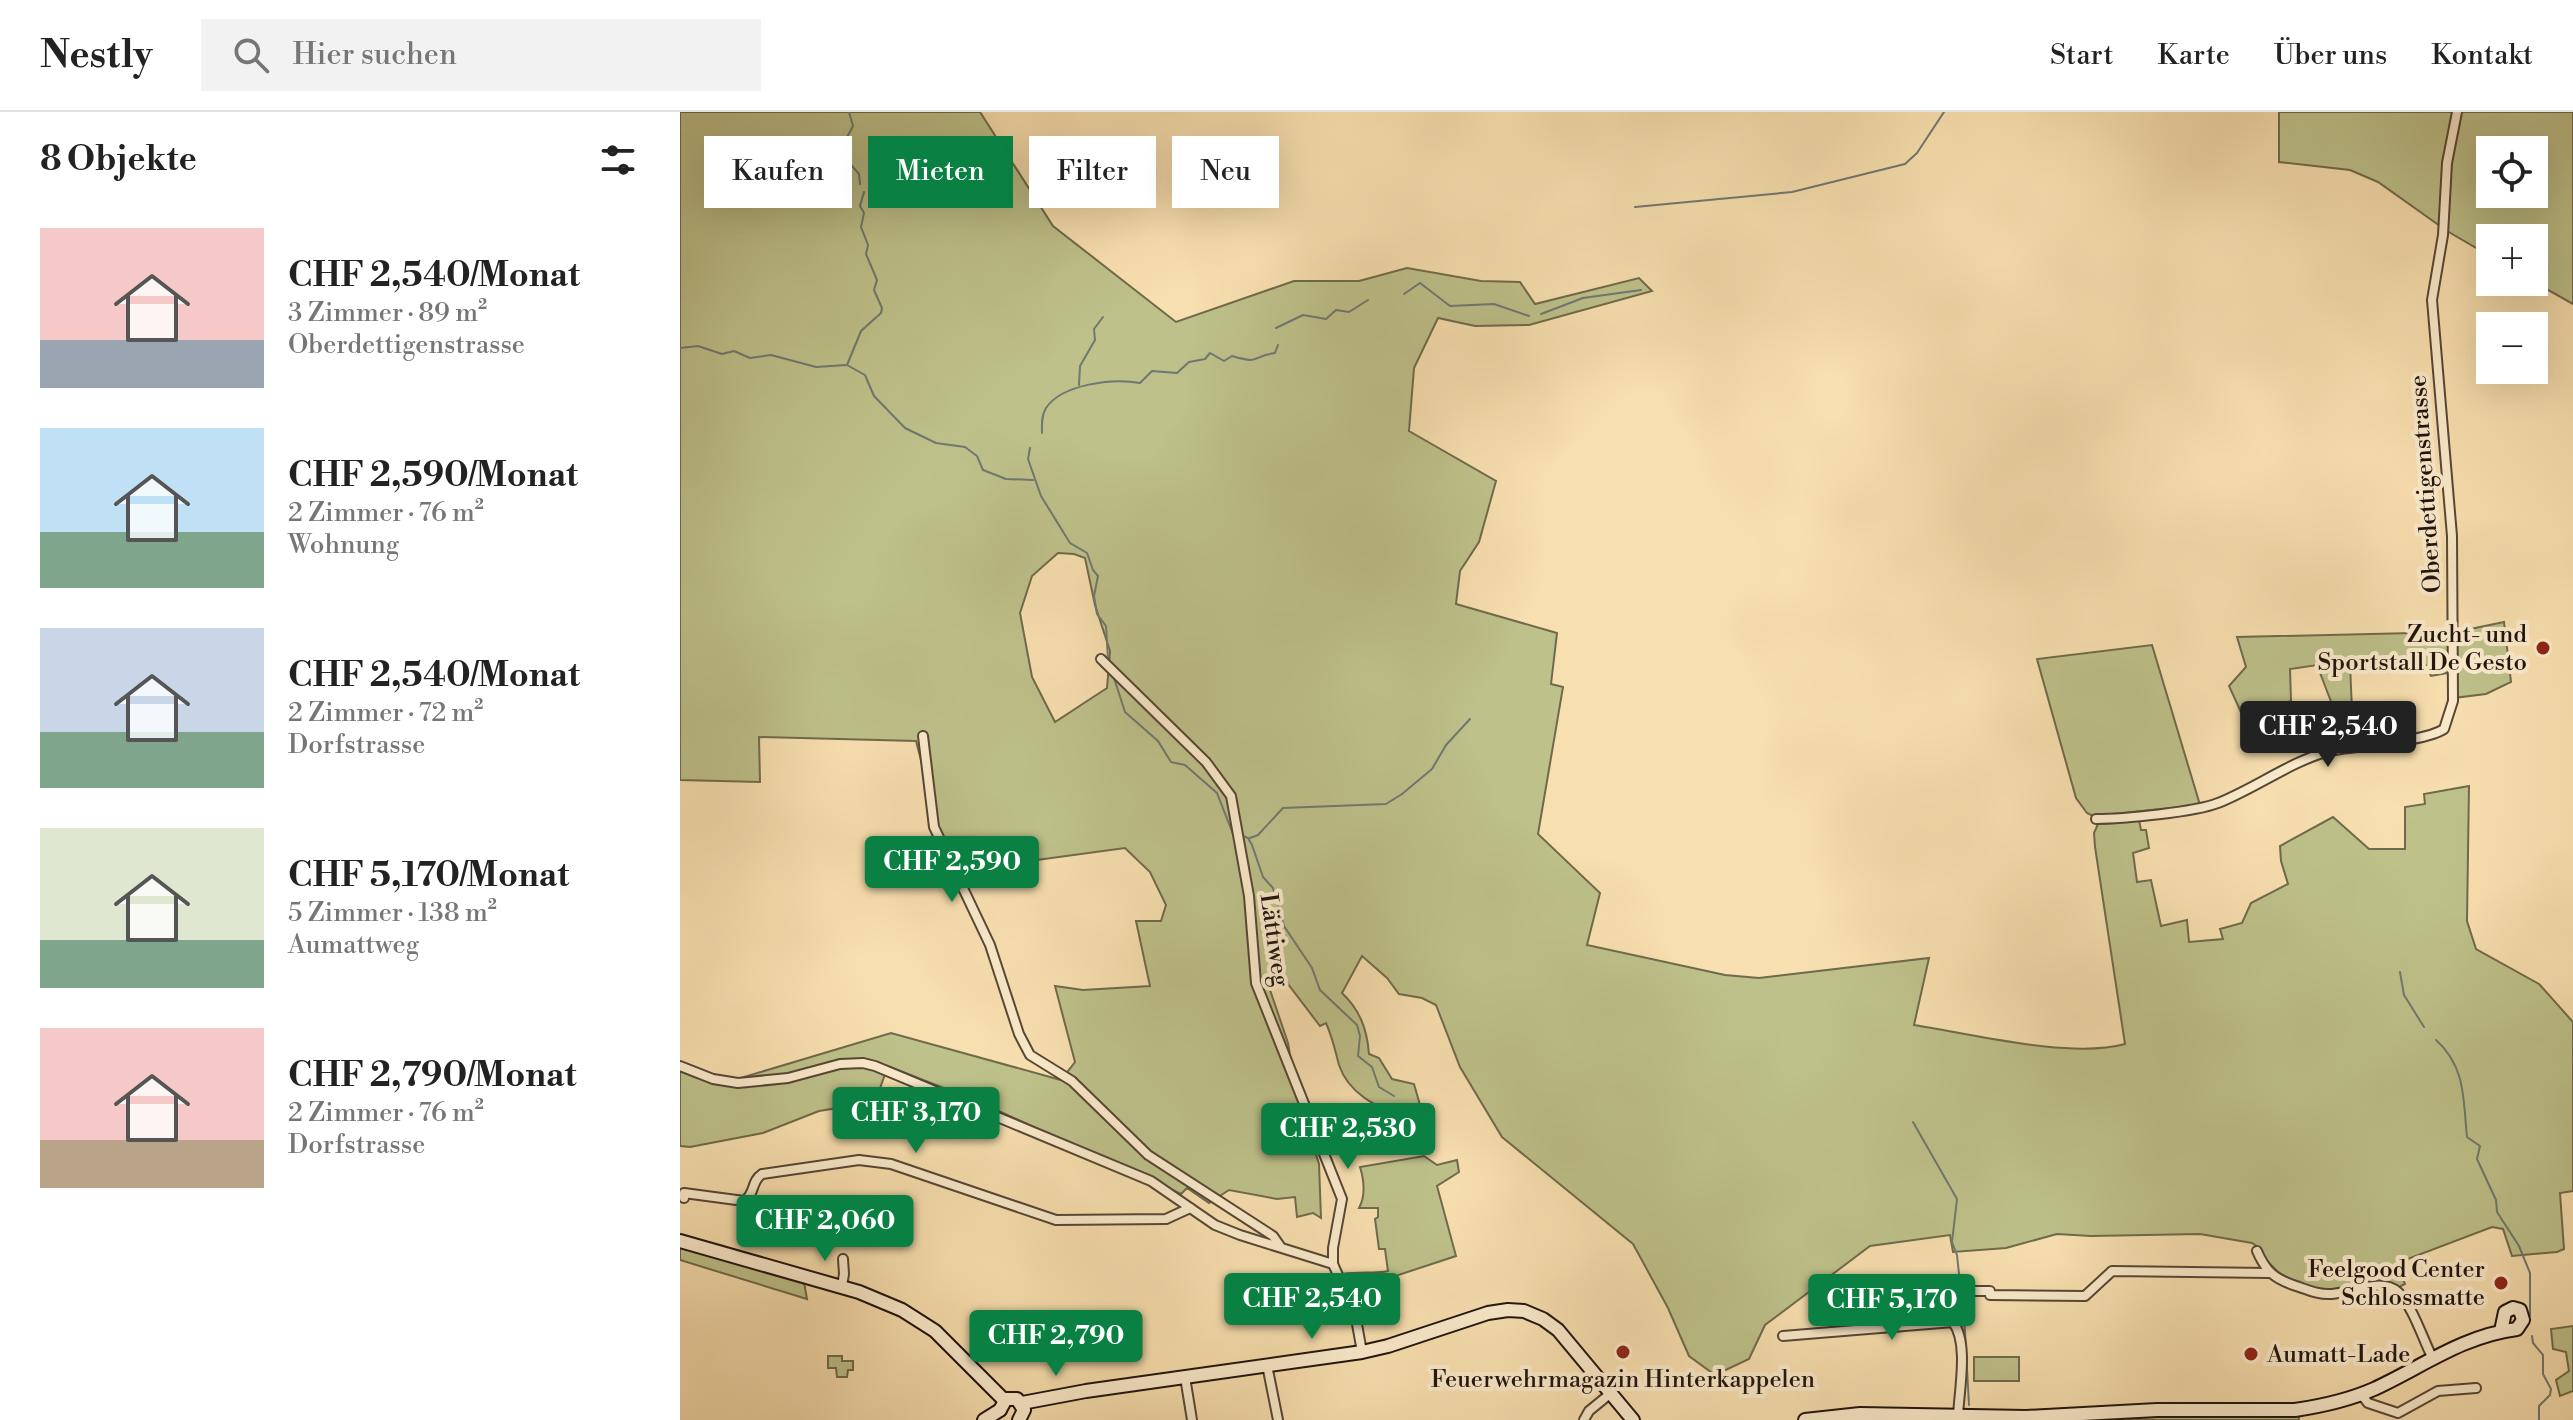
<!DOCTYPE html>
<html lang="de">
<head>
<meta charset="utf-8">
<style>
  :root { --surface:#fff; --page:#f2f2f2; --text:#222; --muted:#767676; --line:#e0e0e0; --accent:#0b8043 }
  body { margin:0; font-family:"Libre Bodoni",serif; background:var(--page); color:var(--text); height:100vh; display:flex; flex-direction:column; font-size:30px; white-space:nowrap }
  * { box-sizing:border-box; margin:0 }
  p { font-size:26px; color:var(--muted) }
  .icon { flex:none; width:44px; height:44px; fill:none; stroke:currentColor; stroke-width:2; stroke-linecap:round; stroke-linejoin:round }
  .map { position:relative; flex:1; overflow:hidden }
  .details { display:flex; flex-direction:column; background:var(--surface); width:680px }
  .details>* { flex:none }
  .hud { position:absolute; left:24px; top:24px; width:760px; height:72px; display:flex; gap:16px }
  .buttons { position:absolute; left:1796px; top:24px; display:grid; gap:16px }
  .buttons a { display:grid; place-items:center; width:72px; height:72px; border-radius:0px; background:var(--surface); box-shadow:0 8px 32px #0002; font-size:40px }
  .price { position:absolute; translate:-50% -68px; padding:0 18px; border-radius:8px; background:var(--accent); color:#fff; font-size:26px; line-height:52px; filter:drop-shadow(0 2px 4px #0008) }
  .price::after { content:''; position:absolute; left:50%; top:48px; width:24px; height:18px; margin-left:-12px; background:inherit; clip-path:polygon(0 0,100% 0,50% 100%) }
  .price.active { background:#222; color:#fff }
  ul { padding:0; list-style:none }
  li { display:flex; align-items:center; gap:24px; height:200px; padding:0 40px }
  li span { display:grid; place-items:center; flex:none; width:224px; height:160px; border-radius:0px; color:#555 }
  li>.icon { margin-inline-start:auto }
  span .icon { width:96px; height:96px; fill:#fffc; stroke-width:1 }
  li b { font-size:34px }
  h2 { display:flex; justify-content:space-between; align-items:center; height:96px; padding:0 40px; font-size:34px }
  .pill { padding:0 28px; border-radius:0px; background:var(--surface); box-shadow:0 8px 32px #0002; font-size:28px; line-height:72px }
  .pill.active { background:var(--accent); color:#fff }
  header { display:flex; align-items:center; gap:48px; box-sizing:border-box; height:112px; padding:0 40px; background:var(--surface); border-bottom:2px solid var(--line) }
  header strong { font-size:38px }
  nav { display:flex; gap:44px; margin-inline-start:auto; font-size:28px }
  .search { width:560px; height:72px; background:var(--page); display:flex; align-items:center; gap:20px; box-sizing:border-box; padding:0 28px; border-radius:0px; color:var(--muted); font-size:30px }
  main { display:flex; flex:1; min-height:0 }
  .map>svg:first-child { display:block }
  .green { fill:#bec18a; stroke:#6f6a4c; stroke-width:2; fill-rule:evenodd }
  .lines { fill:none; stroke-linecap:round; stroke-linejoin:round }
  .stream { stroke:#6f7873; stroke-width:2 }
  .street-casing { stroke:#564736; stroke-width:12 }
  .secondary-casing { stroke:#20140e; stroke-width:16 }
  .street { stroke:#faeacb; stroke-width:8 }
  .secondary { stroke:#faeacb; stroke-width:12 }
  .poi-dot { fill:#8f2418; stroke:#faeacb; stroke-width:3 }
  .labels { text-anchor:middle; stroke-width:8; stroke-linejoin:round; paint-order:stroke }
  .street-label { font-size:24px; fill:#20140e; stroke:#faeacb }
  .poi-label { font-size:24px; fill:#20140e; stroke:#faeacb; text-anchor:end }
</style>
</head>
<body>
<header>
<strong>Nestly</strong>
<div class="search"><svg class="icon" aria-label="search" viewBox="0 0 24 24"><circle cx="10" cy="10" r="6"/><path d="M15 15l6 6"/></svg>Hier suchen</div>
<nav><a>Start</a><a>Karte</a><a>Über uns</a><a>Kontakt</a></nav>
</header>
<main>
<section class="details">
<h2>8 Objekte<svg class="icon" aria-label="filters" viewBox="0 0 24 24"><path d="M4 7h16M4 17h16"/><circle cx="9" cy="7" r="2"/><circle cx="15" cy="17" r="2"/></svg></h2>
<ul>
<li><span style="background:linear-gradient(#f6c9c9 70%,#9aa5b1 0)"><svg class="icon" aria-label="home" viewBox="0 0 24 24"><path d="M3 11l9-7 9 7M6 9v11h12V9"/></svg></span><div><b>CHF 2,540/Monat</b><p>3 Zimmer · 89 m²</p><p>Oberdettigenstrasse</p></div></li>
<li><span style="background:linear-gradient(#bfe0f5 65%,#7fa58c 0)"><svg class="icon" aria-label="home" viewBox="0 0 24 24"><path d="M3 11l9-7 9 7M6 9v11h12V9"/></svg></span><div><b>CHF 2,590/Monat</b><p>2 Zimmer · 76 m²</p><p>Wohnung</p></div></li>
<li><span style="background:linear-gradient(#c9d6e8 65%,#7fa58c 0)"><svg class="icon" aria-label="home" viewBox="0 0 24 24"><path d="M3 11l9-7 9 7M6 9v11h12V9"/></svg></span><div><b>CHF 2,540/Monat</b><p>2 Zimmer · 72 m²</p><p>Dorfstrasse</p></div></li>
<li><span style="background:linear-gradient(#dfe7d0 70%,#7fa58c 0)"><svg class="icon" aria-label="home" viewBox="0 0 24 24"><path d="M3 11l9-7 9 7M6 9v11h12V9"/></svg></span><div><b>CHF 5,170/Monat</b><p>5 Zimmer · 138 m²</p><p>Aumattweg</p></div></li>
<li><span style="background:linear-gradient(#f6c9c9 70%,#b9a48a 0)"><svg class="icon" aria-label="home" viewBox="0 0 24 24"><path d="M3 11l9-7 9 7M6 9v11h12V9"/></svg></span><div><b>CHF 2,790/Monat</b><p>2 Zimmer · 76 m²</p><p>Dorfstrasse</p></div></li>
</ul>
</section>
<div class="map">
<svg width="1893" height="1308" viewBox="0 0 1893 1308">
  <rect width="100%" height="100%" fill="#f8dfaf"/>
  <filter id="stains"><feTurbulence type="fractalNoise" baseFrequency=".0025" numOctaves="4"/><feColorMatrix values="0 0 0 0 .2 0 0 0 0 .09 0 0 0 0 .02 0 0 0 .5 -.17"/></filter>
  <radialGradient id="worn" r=".72"><stop offset=".6" stop-color="#630" stop-opacity="0"/><stop offset="1" stop-color="#630" stop-opacity=".3"/></radialGradient>
  <g class="green">
    <path d="M0 0H300L373 114 496 210 614 169H679L727 156 801 169 840 170 855 192 959 166 972 179 849 213 795 214 758 206 734 256 729 319 816 369 799 430 780 459 776 492 877 521 871 572 883 575 858 722 920 781 907 833 1045 863 1079 866 1249 846 1234 913C1292 922 1390 947 1445 932L1415 735 1414 721 1418 712 1459 708 1461 718H1466L1469 736 1453 741 1457 770 1471 768 1481 814 1507 808 1509 830 1543 827 1540 817 1562 811 1571 791 1608 772 1601 749 1600 734 1653 705 1689 737H1725V695L1745 692 1744 682 1789 674 1787 809 1796 837 1859 872 1893 910V1079L1880 1081 1884 1137 1877 1140 1832 1144 1823 1117 1812 1115 1717 1151 1725 1172 1719 1175 1710 1172C1671 1177 1625 1189 1594 1156 1588 1150 1582 1144 1579 1136L1572 1131 1520 1122 1411 1124 1377 1122 1326 1136 1273 1140 1270 1123 1190 1134 1085 1213 1069 1247 1035 1263 1009 1244 988 1196 953 1132 822 1025 780 955 756 893 742 886 719 882 707 866 682 844 662 881C680 898 687 917 689 942L699 946 712 967 734 972 740 993 732 1010C704 997 670 986 659 953 655 938 653 927 646 911L640 914 598 859 588 872 608 931 617 984 639 1052 641 1106 633 1101 617 1105 615 1085 597 1087 549 1078 529 1091 507 1076 501 1082 299 990 208 954 195 990 139 999 83 1021 10 1035 0 1034V958L54 968 211 921 381 968 395 950 375 874 403 878 470 874 456 809H481L486 793 470 760 445 736 342 750 279 776 256 706 236 629 79 625 80 670 0 668ZM378 441 394 442 405 446 415 493 430 539 427 576 375 610 352 565 340 501 352 464Z"/>
    <path d="M1599 0H1893V192L1854 170V126H1810V144L1767 119 1698 70 1670 58 1599 50ZM1810 38H1854V82H1810Z"/>
    <path d="M1824 510 1831 570 1806 582 1773 586V560L1751 564 1743 548 1670 552 1672 598 1655 600 1637 553 1610 557 1611 589 1599 593 1600 610 1570 620 1549 574 1566 555 1557 525 1776 520Z"/>
    <path d="M1472 533 1520 693 1413 704 1407 701 1396 686 1357 547Z"/>
    <path d="M744 1044 757 1053 777 1048 779 1060 757 1074 776 1144 670 1179 662 1162C678 1159 695 1162 708 1159L705 1137H699L695 1107 698 1105V1096H679C686 1083 684 1068 680 1055Z"/>
    <path d="M0 1134 124 1170 127 1187 0 1148Z"/>
    <path d="M1893 1214V1279L1880 1284 1876 1268 1889 1259 1886 1240 1873 1237 1871 1217Z"/>
    <path d="M148 1244H162V1249H173V1258H168L167 1265H157L156 1256H148Z"/>
    <rect x="1294" y="1245" width="45" height="24"/>
    <path d="M1618 1301 1619 1308H1369Z"/>
  </g>
  <g class="lines">
    <g class="stream">
      <path d="M169 0 173 14 166 27 168 37 166 47 179 62 180 72"/>
      <path d="M184 80 180 94 184 101 181 115 188 133 186 142 197 168 194 178 202 196 201 201 181 219 167 253 185 263 194 284 225 316 256 331 285 335 297 344 303 358 326 367 353 368"/>
      <path d="M955 95 1112 80 1225 52 1237 41 1264 0"/>
      <path d="M724 182 740 171 770 194 814 192 849 204"/>
      <path d="M861 202 903 186 961 178"/>
      <path d="M596 216 623 203 646 207 656 198 669 200 688 188"/>
      <path d="M0 236 18 234 42 242 54 239 70 246 91 243 136 255 166 253"/>
      <path d="M399 273 400 254 415 228 414 217 423 205"/>
      <path d="M362 321C362 313 361 304 366 296 382 272 433 266 460 271L472 259 497 261 509 250 525 247 530 241 544 249 552 244C582 253 571 244 595 241L598 233"/>
      <path d="M350 336 348 347 361 384 390 431 407 441 413 458 418 464 414 484 417 502 426 514 428 547"/>
      <path d="M434 566 445 600 478 629 491 650 505 653 537 681 553 722"/>
      <path d="M560 723 568 726 572 733 583 765 593 776 604 814 632 856 640 878 677 913 680 924 678 944 692 955 699 975 714 984"/>
      <path d="M570 726 578 723 603 696 706 692 722 682 752 657 766 633 790 607"/>
      <path d="M1720 860 1724 883 1744 915"/>
      <path d="M1756 928C1786 955 1783 987 1787 1025L1800 1034 1797 1047 1816 1088 1817 1100 1839 1134 1850 1161V1204"/>
      <path d="M1233 1010 1277 1087 1272 1130 1277 1143 1285 1219 1289 1293"/>
      <path d="M1852 1224 1853 1231 1863 1243V1262L1871 1277 1870 1283 1859 1294V1308"/>
    </g>
    <g class="street-casing">
      <g id="street">
        <path d="M421 547 526 650 551 684 569 784 576 871 662 1087 653 1136V1152"/>
        <path d="M243 624 254 715 310 833 339 922 350 943 392 969 468 1043 593 1124 600 1134"/>
        <path d="M1416 707C1443 707 1515 700 1538 691 1576 676 1611 649 1650 639 1677 633 1745 630 1764 617L1773 589 1772 424 1752 188 1763 123 1767 51 1777 0"/>
        <path d="M0 954 33 967 58 971 108 966 160 952 183 951 195 954 471 1069 535 1113 560 1123 653 1152 675 1201 682 1240"/>
        <path d="M4 1086V1081L64 1089C75 1083 71 1069 82 1062L179 1048 211 1052 376 1108 486 1107 510 1096"/>
        <path d="M1577 1139C1586 1160 1595 1167 1616 1174 1628 1178 1639 1183 1652 1182 1671 1181 1701 1165 1718 1180 1732 1193 1743 1227 1752 1245"/>
        <path d="M162 1174 164 1162 163 1147"/>
        <path d="M1291 1179H1310V1183L1405 1184 1432 1159 1589 1161"/>
        <path d="M1103 1224 1273 1210C1289 1231 1279 1279 1278 1304"/>
        <path d="M587 1253 598 1308"/>
        <path d="M505 1265 512 1308"/>
        <path d="M1681 1282 1688 1291 1718 1301 1758 1279 1796 1276"/>
        <path d="M904 1308 909 1299 931 1281"/>
      </g>
    </g>
    <g class="secondary-casing">
      <g id="secondary">
        <path d="M0 1129 179 1180 222 1198 255 1219 324 1288"/>
        <path d="M342 1291 406 1279 682 1240 708 1234 808 1201 828 1198 844 1199 863 1207 878 1218 953 1308"/>
        <path d="M320 1298 326 1287H337L344 1298 339 1308"/>
        <path d="M304 1308 320 1298"/>
        <path d="M1125 1308 1180 1302 1346 1305 1477 1298H1615C1642 1294 1669 1288 1694 1277 1742 1255 1782 1224 1837 1217L1843 1208 1840 1198 1833 1196 1825 1200 1821 1219"/>
      </g>
    </g>
    <use href="#street" class="street"/>
    <use href="#secondary" class="secondary"/>
  </g>
  <g class="poi-dot">
    <circle cx="1863" cy="536" r="8"/>
    <circle cx="1821" cy="1171" r="8"/>
    <circle cx="943" cy="1240" r="8"/>
    <circle cx="1571" cy="1242" r="8"/>
  </g>
  <g class="labels">
    <g class="street-label">
      <text transform="translate(1745 372) rotate(-94)" y="8">Oberdettigenstrasse</text>
      <text transform="translate(595 828) rotate(82)" y="8">Lättiweg</text>
    </g>
    <g class="poi-label">
      <text x="1847" y="530">Zucht- und<tspan x="1847" dy="28">Sportstall De Gesto</tspan></text>
      <text x="1805" y="1165">Feelgood Center<tspan x="1805" dy="28">Schlossmatte</tspan></text>
      <text x="1587" y="1250" text-anchor="start">Aumatt-Lade</text>
      <text x="943" y="1275" text-anchor="middle">Feuerwehrmagazin Hinterkappelen</text>
    </g>
  </g>
  <rect width="100%" height="100%" filter="url(#stains)"/>
  <rect width="100%" height="100%" fill="url(#worn)"/>
</svg>
<div class="buttons">
<a><svg class="icon" aria-label="locate" viewBox="0 0 24 24"><circle cx="12" cy="12" r="6"/><path d="M12 2v4M12 18v4M2 12h4M18 12h4"/></svg></a>
<a>+</a>
<a>−</a>
</div>
<b class="price active" style="left:1648px;top:657px">CHF 2,540</b>
<b class="price" style="left:272px;top:792px">CHF 2,590</b>
<b class="price" style="left:236px;top:1043px">CHF 3,170</b>
<b class="price" style="left:668px;top:1059px">CHF 2,530</b>
<b class="price" style="left:145px;top:1151px">CHF 2,060</b>
<b class="price" style="left:632px;top:1229px">CHF 2,540</b>
<b class="price" style="left:1212px;top:1230px">CHF 5,170</b>
<b class="price" style="left:376px;top:1266px">CHF 2,790</b>
<div class="hud">
<a class="pill">Kaufen</a>
<a class="pill active">Mieten</a>
<a class="pill">Filter</a>
<a class="pill">Neu</a>
</div>
</div>
</main>
</body>
</html>
